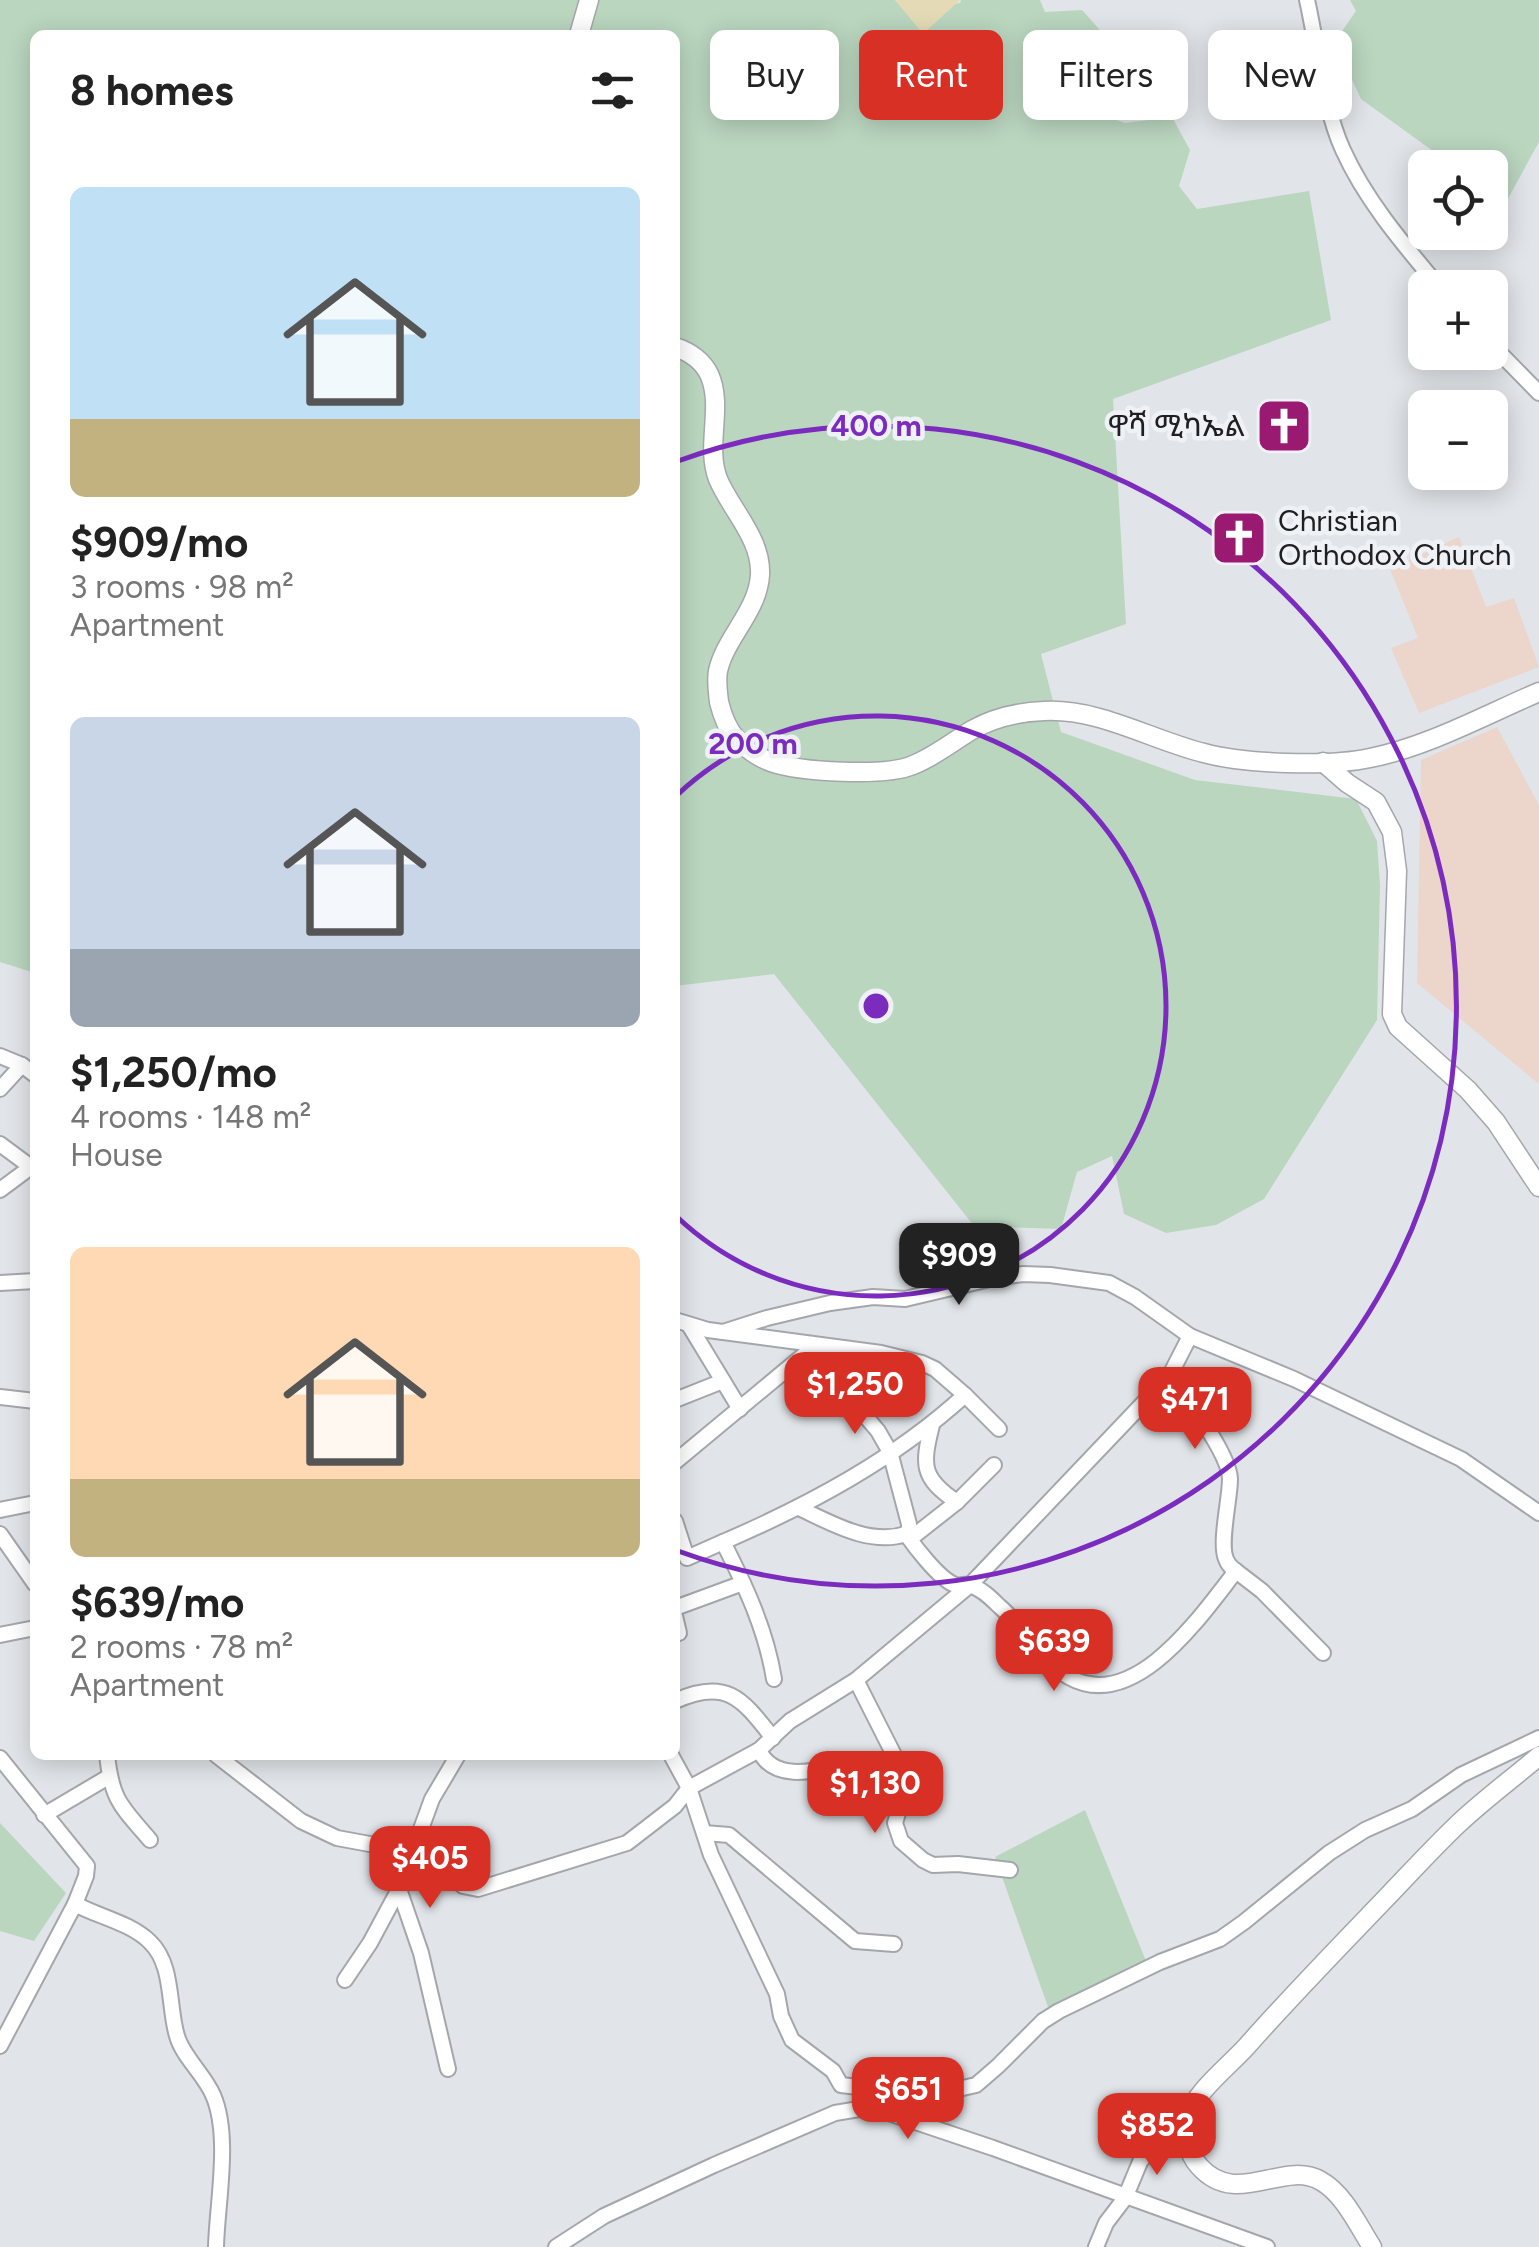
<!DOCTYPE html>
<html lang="en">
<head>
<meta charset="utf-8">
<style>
  :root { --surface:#fff; --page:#f6f6f6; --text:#222; --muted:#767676; --accent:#d93025 }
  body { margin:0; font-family:Figtree,"Noto Sans Ethiopic",sans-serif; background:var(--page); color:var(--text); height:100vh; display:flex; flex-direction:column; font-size:38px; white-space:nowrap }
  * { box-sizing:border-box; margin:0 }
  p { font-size:32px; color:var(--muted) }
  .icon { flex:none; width:55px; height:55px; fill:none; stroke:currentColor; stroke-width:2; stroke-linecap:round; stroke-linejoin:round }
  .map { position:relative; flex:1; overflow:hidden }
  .panel { position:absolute; left:30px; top:30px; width:650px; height:1730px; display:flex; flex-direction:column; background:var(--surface); border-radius:15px; box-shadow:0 5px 25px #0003 }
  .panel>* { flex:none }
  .guide { position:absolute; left:710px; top:30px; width:678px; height:90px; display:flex; gap:20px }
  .buttons { position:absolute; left:1408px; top:150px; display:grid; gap:20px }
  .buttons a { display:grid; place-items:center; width:100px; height:100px; border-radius:15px; background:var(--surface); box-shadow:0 5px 25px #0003; font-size:50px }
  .price { position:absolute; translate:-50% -85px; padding:0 22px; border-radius:20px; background:var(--accent); color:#fff; font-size:32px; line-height:65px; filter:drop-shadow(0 2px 5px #0008) }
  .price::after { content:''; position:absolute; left:50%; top:60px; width:30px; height:22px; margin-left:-15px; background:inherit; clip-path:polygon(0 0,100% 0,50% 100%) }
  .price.active { background:#222; color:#fff }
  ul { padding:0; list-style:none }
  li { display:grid; align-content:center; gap:20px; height:530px; padding:0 40px }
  li span { display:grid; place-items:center; height:310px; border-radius:15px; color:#555 }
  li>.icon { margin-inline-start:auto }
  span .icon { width:180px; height:180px; fill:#fffc; stroke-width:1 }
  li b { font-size:42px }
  h2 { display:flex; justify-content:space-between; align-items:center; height:120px; padding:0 40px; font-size:42px }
  .chip { padding:0 35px; border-radius:15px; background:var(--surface); box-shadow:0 5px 25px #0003; font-size:35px; line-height:90px }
  .chip.active { background:var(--accent); color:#fff }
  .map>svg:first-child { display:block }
  .commercial { fill:#ecd5ca }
  .green { fill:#bad6bf }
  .sand { fill:#e4dbb6 }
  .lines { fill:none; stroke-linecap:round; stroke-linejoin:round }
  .minor-casing { stroke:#a3a7ab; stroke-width:18 }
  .major-casing { stroke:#a3a7ab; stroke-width:21 }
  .minor { stroke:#fff; stroke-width:14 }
  .major { stroke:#fff; stroke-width:18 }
  .ring { fill:none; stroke:#7b2cbf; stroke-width:5 }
  .labels { text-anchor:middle; stroke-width:9; stroke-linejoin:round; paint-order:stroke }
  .poi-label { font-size:30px; fill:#1d1f20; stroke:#eef2f6; text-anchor:end }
  .centre { fill:#7b2cbf; stroke:#eef2f6; stroke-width:5 }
  .ring-label { font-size:30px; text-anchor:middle; font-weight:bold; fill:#7b2cbf; stroke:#eef2f6; stroke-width:9; stroke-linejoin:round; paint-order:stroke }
</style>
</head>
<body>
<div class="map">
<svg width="1539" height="2247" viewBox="0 0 1539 2247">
  <rect width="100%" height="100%" fill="#e1e5e9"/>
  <g class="commercial">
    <path d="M1459 537 1486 607 1514 598 1539 667 1419 713 1391 648 1418 638 1390 569Z"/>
    <path d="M1497 727 1539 805V1084L1417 983 1421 760Z"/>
  </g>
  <g class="green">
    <path d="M0 0H895L906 11 960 3 961 0H1040L1045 12 1082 10 1117 49 1099 73 1112 100 1097 113 1125 123 1172 117 1190 150 1179 186 1197 209 1309 191 1331 320 1113 399 1126 624 1041 654 1061 732 1195 780 1356 799 1377 841 1380 885 1377 1020 1264 1199 1216 1225 1166 1233 1124 1214 1112 1156 1077 1172 1061 1229 974 1226 774 974 675 986V35H35V973L0 962Z"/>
    <path d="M1350 0H1539V142L1505 204 1490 193V168L1455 167 1361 99 1346 67 1340 34 1356 11Z"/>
    <path d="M1085 1810 1148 1966 1053 2021 995 1857Z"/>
    <path d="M0 1823 66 1893 34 1941 0 1931Z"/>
  </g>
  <path class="sand" d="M895 0H960L923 34Z"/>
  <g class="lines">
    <g class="minor-casing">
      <g id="minor">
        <path d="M1307 0C1317 44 1324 109 1343 150 1366 201 1404 245 1440 288"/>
        <path d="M1490 343 1539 393"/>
        <path d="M0 1056 22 1065"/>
        <path d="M0 1089 22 1065 35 1075"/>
        <path d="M0 1144 31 1167 0 1190"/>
        <path d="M0 1283 35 1281"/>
        <path d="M675 1320 708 1330 881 1353 922 1363 935 1369 965 1395"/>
        <path d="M689 1325 740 1409"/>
        <path d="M723 1332 767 1318 830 1303 873 1297 905 1299 994 1278 1023 1274 1050 1275 1109 1283 1135 1297 1190 1336 1294 1379 1461 1459 1539 1513"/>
        <path d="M1190 1336 1170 1375C1186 1398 1229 1453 1230 1479 1230 1499 1219 1543 1226 1559 1228 1565 1231 1567 1236 1571"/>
        <path d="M810 1351 878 1431 890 1452 909 1524V1529L906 1534"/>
        <path d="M0 1397 35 1401"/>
        <path d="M675 1400 723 1381"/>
        <path d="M932 1425C922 1465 921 1478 957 1502"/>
        <path d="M675 1462 816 1345"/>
        <path d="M799 1508C831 1523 870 1546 906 1534 915 1547 938 1577 953 1584 962 1588 958 1584 968 1585 980 1587 991 1598 999 1606 1024 1627 1040 1661 1069 1677 1135 1714 1202 1614 1236 1571L1262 1591 1323 1653"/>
        <path d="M0 1510 35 1503"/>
        <path d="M675 1521 687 1558 723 1542C746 1587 766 1630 774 1679"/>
        <path d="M0 1534 35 1584"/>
        <path d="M910 1539 957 1502 994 1465"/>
        <path d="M723 1542C809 1505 895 1459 965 1395L999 1429"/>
        <path d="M675 1608 743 1583"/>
        <path d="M675 1616 679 1633"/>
        <path d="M0 1635 35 1628"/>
        <path d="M856 1680 896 1759 903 1796 895 1823 901 1841 923 1860 933 1865 958 1864 1010 1870"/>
        <path d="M675 1701C727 1677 743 1700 773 1738"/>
        <path d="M759 1750C775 1786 825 1768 854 1763"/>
        <path d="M107 1755C112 1801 121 1806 150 1840"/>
        <path d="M216 1755 301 1821 337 1838 413 1852 448 1870 463 1886 478 1889 627 1843 675 1806 689 1788 759 1750 790 1721 856 1680 970 1585 1170 1375"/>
        <path d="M671 1755 689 1788 711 1855 777 1994 781 2016 792 2040 833 2071 841 2085 900 2092 922 2084 954 2090 976 2085 998 2066 1043 2021 1059 2011 1160 1962 1220 1939 1244 1922 1329 1853 1365 1830 1412 1809 1461 1775 1539 1738"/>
        <path d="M0 1758 87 1866 86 1876 75 1904 0 2046"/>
        <path d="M44 1815 110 1776"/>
        <path d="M704 1833 729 1835 855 1941 894 1944"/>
        <path d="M75 1904C99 1917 131 1923 150 1942 174 1965 168 2007 177 2036 183 2057 204 2074 213 2095 231 2136 217 2203 216 2247"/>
        <path d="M345 1980 370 1943 399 1889"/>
        <path d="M448 2069 421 1953 399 1889 432 1799 458 1755"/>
        <path d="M556 2247 604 2216 714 2165 835 2113 871 2107 993 2148 1267 2247"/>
        <path d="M1096 2247 1106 2223 1125 2198 1140 2162 1168 2126 1191 2104"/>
      </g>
    </g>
    <g class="major-casing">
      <g id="major">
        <path d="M579 35 589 0"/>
        <path d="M675 347C690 352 702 360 709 374 724 406 705 446 718 479 731 510 762 539 760 575 758 611 725 638 718 671 716 681 718 692 719 702 722 714 726 726 734 736 744 747 757 757 771 762 799 772 886 777 913 765 934 757 952 742 972 730 993 718 1019 712 1044 711 1099 708 1151 740 1204 753 1245 764 1328 767 1370 758 1427 747 1485 715 1539 692"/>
        <path d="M1323 762 1347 783 1376 802 1392 832 1397 871 1392 1014 1398 1027 1468 1090 1496 1122 1539 1187"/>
        <path d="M1372 2247C1358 2225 1344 2194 1321 2181 1283 2159 1237 2209 1199 2166 1188 2154 1183 2132 1188 2116 1196 2091 1229 2066 1247 2046 1292 1995 1340 1946 1388 1896 1411 1872 1433 1848 1457 1825 1482 1801 1512 1779 1539 1756"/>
      </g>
    </g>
    <use href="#minor" class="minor"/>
    <use href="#major" class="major"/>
  </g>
  <g class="ring">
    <path d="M676 796A290 290 0 1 1 676 1216"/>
    <path d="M678 461A580 580 0 1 1 678 1551"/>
  </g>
  <defs>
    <g id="church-square" transform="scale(2.875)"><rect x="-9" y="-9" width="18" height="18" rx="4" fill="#9a1a71" stroke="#eef2f6"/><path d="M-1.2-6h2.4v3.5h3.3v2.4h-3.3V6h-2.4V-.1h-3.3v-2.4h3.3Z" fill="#fff"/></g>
  </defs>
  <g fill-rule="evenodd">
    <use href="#church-square" x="1284" y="426"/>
    <use href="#church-square" x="1239" y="538"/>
  </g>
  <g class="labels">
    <g class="poi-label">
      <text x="1245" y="436">ዋሻ ሚካኤል</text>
      <text x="1278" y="531" text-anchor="start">Christian<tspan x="1278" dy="34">Orthodox Church</tspan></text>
    </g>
  </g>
  <circle cx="876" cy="1006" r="15" class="centre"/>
  <g class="ring-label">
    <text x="876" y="436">400 m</text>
    <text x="753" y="754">200 m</text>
  </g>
</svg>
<div class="buttons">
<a><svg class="icon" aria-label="locate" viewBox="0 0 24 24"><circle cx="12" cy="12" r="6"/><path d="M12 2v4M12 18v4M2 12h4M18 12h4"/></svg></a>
<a>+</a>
<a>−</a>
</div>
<b class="price active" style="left:959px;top:1308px">$909</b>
<b class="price" style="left:855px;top:1437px">$1,250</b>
<b class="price" style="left:1195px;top:1452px">$471</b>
<b class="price" style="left:1054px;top:1694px">$639</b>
<b class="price" style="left:875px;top:1836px">$1,130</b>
<b class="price" style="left:430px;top:1911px">$405</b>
<b class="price" style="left:908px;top:2142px">$651</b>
<b class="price" style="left:1157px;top:2178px">$852</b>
<div class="guide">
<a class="chip">Buy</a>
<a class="chip active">Rent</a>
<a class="chip">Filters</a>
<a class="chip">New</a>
</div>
<section class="panel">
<h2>8 homes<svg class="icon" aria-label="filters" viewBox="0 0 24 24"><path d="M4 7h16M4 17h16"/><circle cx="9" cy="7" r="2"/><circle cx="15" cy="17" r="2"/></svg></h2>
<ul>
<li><span style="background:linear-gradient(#bfe0f5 75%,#c2b280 0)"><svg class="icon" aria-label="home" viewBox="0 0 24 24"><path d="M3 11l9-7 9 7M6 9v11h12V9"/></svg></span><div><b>$909/mo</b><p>3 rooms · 98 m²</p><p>Apartment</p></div></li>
<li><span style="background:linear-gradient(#c9d6e8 75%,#9aa5b1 0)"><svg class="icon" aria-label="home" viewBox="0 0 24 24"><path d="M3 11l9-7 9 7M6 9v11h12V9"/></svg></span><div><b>$1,250/mo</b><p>4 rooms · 148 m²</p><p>House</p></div></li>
<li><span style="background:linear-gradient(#ffd9b3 75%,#c2b280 0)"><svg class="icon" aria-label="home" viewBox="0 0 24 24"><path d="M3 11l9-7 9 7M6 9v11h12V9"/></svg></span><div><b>$639/mo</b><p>2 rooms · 78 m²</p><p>Apartment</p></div></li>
</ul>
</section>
</div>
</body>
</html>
